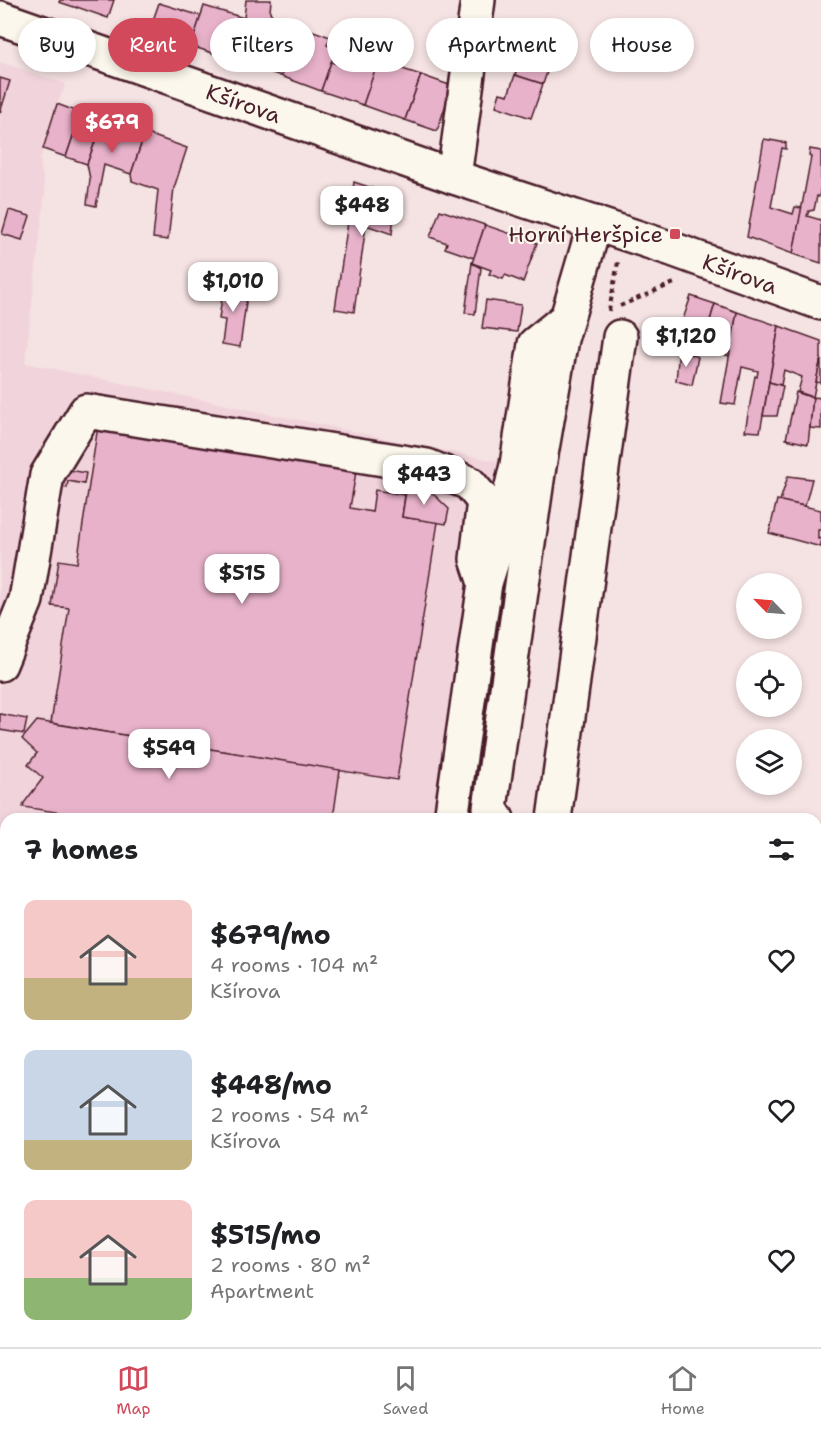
<!DOCTYPE html>
<html lang="en">
<head>
<meta charset="utf-8">
<style>
  :root { --surface:#fff; --page:#f2f2f2; --text:#202124; --muted:#757577; --line:#e0e0e0; --accent:#d1495b }
  body { margin:0; font-family:"Shantell Sans",sans-serif; background:var(--page); color:var(--text); height:100vh; display:flex; flex-direction:column; font-size:22px; white-space:nowrap }
  * { box-sizing:border-box; margin:0 }
  p { font-size:20px; color:var(--muted) }
  .icon { flex:none; width:33px; height:33px; fill:none; stroke:currentColor; stroke-width:2; stroke-linecap:round; stroke-linejoin:round }
  .map { position:relative; flex:1; overflow:hidden }
  .side { position:absolute; left:0px; top:813px; width:822px; height:534px; display:flex; flex-direction:column; background:var(--surface); border-radius:18px 18px 0 0; box-shadow:0 3px 9px #0003 }
  .side>* { flex:none }
  .top-card { position:absolute; left:18px; top:18px; width:786px; height:54px; display:flex; gap:12px }
  .needle { width:39px; rotate:295deg }
  .buttons { position:absolute; left:736px; top:573px; display:grid; gap:12px }
  .buttons a { display:grid; place-items:center; width:66px; height:66px; border-radius:50%; background:var(--surface); box-shadow:0 3px 9px #0003; font-size:30px }
  .price { position:absolute; translate:-50% -51px; padding:0 14px; border-radius:12px; background:#fff; color:#222; font-size:20px; line-height:39px; filter:drop-shadow(0 2px 3px #0008) }
  .price::after { content:''; position:absolute; left:50%; top:36px; width:18px; height:14px; margin-left:-9px; background:inherit; clip-path:polygon(0 0,100% 0,50% 100%) }
  .price.active { background:var(--accent); color:#fff }
  ul { padding:0; list-style:none }
  li { display:flex; align-items:center; gap:18px; height:150px; padding:0 24px }
  li span { display:grid; place-items:center; flex:none; width:168px; height:120px; border-radius:12px; color:#555 }
  li>.icon { margin-inline-start:auto }
  span .icon { width:72px; height:72px; fill:#fffc; stroke-width:1 }
  li b { font-size:26px }
  h2 { display:flex; justify-content:space-between; align-items:center; height:72px; padding:0 24px; font-size:26px }
  .chip { padding:0 21px; border-radius:27px; background:var(--surface); box-shadow:0 3px 9px #0003; font-size:21px; line-height:54px }
  .chip.active { background:var(--accent); color:#fff }
  .menu { display:flex; justify-content:space-around; align-items:center; height:84px; border-top:2px solid var(--line); background:var(--surface); font-size:16px; color:var(--muted) }
  .menu a { display:grid; justify-items:center; gap:3px }
  .menu .active { color:var(--accent) }
  .map>svg:first-child { display:block }
  .built { fill:#f1d4db }
  .building { fill:#e8b2ca; stroke:#4a1f2b; stroke-width:1.5 }
  .lines { fill:none; stroke-linecap:round; stroke-linejoin:round }
  .minor-casing { stroke:#4a1f2b; stroke-width:38 }
  .path { stroke:#4a1f2b; stroke-width:4; stroke-dasharray:4.5 4.5; stroke-linecap:butt }
  .minor { stroke:#fbf7ec; stroke-width:33 }
  .poi-dot { fill:#d1495b; stroke:#fbf7ec; stroke-width:2 }
  .labels { text-anchor:middle; stroke-width:4.5; stroke-linejoin:round; paint-order:stroke }
  .street-label { font-size:22px; fill:#4a1f2b; stroke:#fbf7ec }
  .poi-label { font-size:22px; fill:#4a1f2b; stroke:#fbf7ec; text-anchor:end }
</style>
</head>
<body>
<div class="map">
<svg width="821" height="1347" viewBox="0 0 821 1347">
  <rect width="100%" height="100%" fill="#f5e2e2"/>
  <filter id="ink" filterUnits="userSpaceOnUse"><feTurbulence type="fractalNoise" baseFrequency=".0167" numOctaves="2"/><feDisplacementMap in="SourceGraphic" scale="12" xChannelSelector="R" yChannelSelector="G"/><feConvolveMatrix kernelMatrix="1 2 1 2 8 2 1 2 1" color-interpolation-filters="sRGB"/></filter>
  <g filter="url(#ink)">
    <g class="built">
      <path d="M0 62 66 84 57 104 40 160 45 192 25 363 500 462 498 484 516 535 474 800 478 819H6V1341H816V1254H821V1347H0Z"/>
      <path d="M816 924H821V1035L816 1034Z"/>
    </g>
    <g class="building">
      <path d="M60 0H114L108 18 77 7V8L59 2Z"/>
      <path d="M246 0H271L270 12 276 21 272 31 295 38 281 76 234 60 249 22 244 18Z"/>
      <path d="M159 3 201 16 191 46 149 32Z"/>
      <path d="M204 6 244 18 249 22 234 60 191 46Z"/>
      <path d="M291 23 330 37 327 45 336 49 321 91 281 76 295 38 289 37Z"/>
      <path d="M520 36 555 48 543 84 515 75 522 52 516 50Z"/>
      <path d="M346 49 379 60 363 105 321 91 331 62 342 65Z"/>
      <path d="M378 61 421 75 405 120 363 105Z"/>
      <path d="M421 75 452 86 437 131 405 120Z"/>
      <path d="M515 75 543 84 531 118 496 106 500 93 508 95Z"/>
      <path d="M0 78 10 81 0 113Z"/>
      <path d="M57 104 81 113 66 157 43 149Z"/>
      <path d="M81 113 103 120 87 164 66 157Z"/>
      <path d="M103 120 145 133 131 174 104 165 96 206 87 204 90 179 87 164Z"/>
      <path d="M145 133 187 148 174 188 168 240 153 238 158 190 132 181 131 174Z"/>
      <path d="M764 139 786 143V149L782 148 771 207 793 214 795 207 802 208 793 254 747 237Z"/>
      <path d="M810 149 821 151V185L819 197 817 196 814 210 809 211 807 216 821 220V263L793 254 811 157 809 156Z"/>
      <path d="M354 182 396 196 392 234 366 225 354 312 335 309Z"/>
      <path d="M9 210 30 216 22 240 2 234Z"/>
      <path d="M440 210 485 225 474 258 445 248 447 243 430 237Z"/>
      <path d="M485 225 537 243 523 282 505 275 503 279 489 274 491 270 472 263Z"/>
      <path d="M472 263 481 268 475 314 465 313Z"/>
      <path d="M224 283 248 287 240 347 222 344 225 320 219 319Z"/>
      <path d="M691 296 715 304 702 347 680 340 678 334Z"/>
      <path d="M486 300 521 305 517 332 482 328Z"/>
      <path d="M715 304 737 312 729 356 702 347Z"/>
      <path d="M737 312 779 326 760 432 745 431 755 376 757 377 758 371 742 367 735 405 721 403Z"/>
      <path d="M779 326 821 341V358L813 397 798 392 802 377 784 370 781 385 769 382Z"/>
      <path d="M679 350 698 357 692 385 676 381Z"/>
      <path d="M821 358V383L816 382Z"/>
      <path d="M769 382 783 386 777 416H763Z"/>
      <path d="M796 392 813 398 808 444 786 439Z"/>
      <path d="M813 397 821 398V429L810 428Z"/>
      <path d="M98 426 357 466 350 508 372 512 375 490 405 495 402 517 438 522 397 780 51 723 69 608 52 606 59 560 77 563Z"/>
      <path d="M59 468 86 473 84 484 68 481 67 488 56 486Z"/>
      <path d="M788 476 812 479 805 506 780 501Z"/>
      <path d="M407 484 426 487 449 509 446 524 402 517Z"/>
      <path d="M777 500 821 510V530H818V539L821 538V547L769 533Z"/>
      <path d="M0 714 27 719 24 734 0 730Z"/>
      <path d="M37 721 340 770 333 819H101L23 807 24 803 43 778 28 765 37 753 22 739Z"/>
      <path d="M72 814 101 819H71Z"/>
      <rect x="816" y="924" width="5" height="59"/>
      <path d="M816 1034 821 1035V1090L816 1089Z"/>
      <path d="M0 1066 6 1067V1112H0Z"/>
      <path d="M0 1112H6L4 1128H6V1341H98L97 1347H0Z"/>
      <rect x="816" y="1200" width="5" height="54"/>
      <path d="M151 1341H309L308 1347H150Z"/>
      <path d="M652 1341H758V1347H697Z"/>
    </g>
    <g class="lines">
      <g class="minor-casing">
        <g id="minor">
          <path id="s1" d="M0 18 454 177 669 248 821 303"/>
          <path d="M454 177 478 0"/>
          <path d="M0 664 26 600 47 475 86 411 427 466 469 483 484 501 477 559 485 583"/>
          <path d="M451 819 485 583 501 533 517 465 535 344 567 318"/>
          <path d="M497 819 490 808 539 466 561 339 595 223"/>
          <path d="M554 819 620 337"/>
          <path d="M0 909 6 910"/>
          <path d="M0 1044 6 1045"/>
          <path d="M516 1341 556 1347"/>
          <path d="M364 1347 365 1341"/>
          <path d="M786 1347 787 1341"/>
        </g>
      </g>
      <g class="path">
        <path d="M620 306 674 283"/>
        <path d="M609 311 618 262"/>
      </g>
      <use href="#minor" class="minor"/>
    </g>
  </g>
  <rect class="poi-dot" x="669" y="228" width="12" height="12" rx="3"/>
  <g class="labels">
    <g class="street-label">
      <text dy="8" stroke="none"><textPath href="#s1" startOffset="258">Kšírova</textPath></text>
      <text dy="8" stroke="none"><textPath href="#s1" startOffset="783">Kšírova</textPath></text>
    </g>
    <g class="poi-label">
      <text x="663" y="242">Horní Heršpice</text>
    </g>
  </g>
</svg>
<div class="buttons">
<a><svg class="needle" viewBox="-14 -14 28 28"><path d="M0-13l5 13h-10z" fill="#e53935"/><path d="M0 13l5-13h-10z" fill="#757577"/></svg></a>
<a><svg class="icon" aria-label="locate" viewBox="0 0 24 24"><circle cx="12" cy="12" r="6"/><path d="M12 2v4M12 18v4M2 12h4M18 12h4"/></svg></a>
<a><svg class="icon" aria-label="layers" viewBox="0 0 24 24"><path d="M12 4l9 5-9 5-9-5zM3 14l9 5 9-5"/></svg></a>
</div>
<b class="price active" style="left:112px;top:154px">$679</b>
<b class="price" style="left:362px;top:237px">$448</b>
<b class="price" style="left:233px;top:313px">$1,010</b>
<b class="price" style="left:686px;top:368px">$1,120</b>
<b class="price" style="left:424px;top:506px">$443</b>
<b class="price" style="left:242px;top:605px">$515</b>
<b class="price" style="left:169px;top:780px">$549</b>
<div class="top-card">
<a class="chip">Buy</a>
<a class="chip active">Rent</a>
<a class="chip">Filters</a>
<a class="chip">New</a>
<a class="chip">Apartment</a>
<a class="chip">House</a>
</div>
<section class="side">
<h2>7 homes<svg class="icon" aria-label="filters" viewBox="0 0 24 24"><path d="M4 7h16M4 17h16"/><circle cx="9" cy="7" r="2"/><circle cx="15" cy="17" r="2"/></svg></h2>
<ul>
<li><span style="background:linear-gradient(#f6c9c9 65%,#c2b280 0)"><svg class="icon" aria-label="home" viewBox="0 0 24 24"><path d="M3 11l9-7 9 7M6 9v11h12V9"/></svg></span><div><b>$679/mo</b><p>4 rooms · 104 m²</p><p>Kšírova</p></div><svg class="icon" aria-label="heart" viewBox="0 0 24 24"><path d="M12 20l-8-8c-3-5 5-10 8-4 3-6 11-1 8 4z"/></svg></li>
<li><span style="background:linear-gradient(#c9d6e8 75%,#c2b280 0)"><svg class="icon" aria-label="home" viewBox="0 0 24 24"><path d="M3 11l9-7 9 7M6 9v11h12V9"/></svg></span><div><b>$448/mo</b><p>2 rooms · 54 m²</p><p>Kšírova</p></div><svg class="icon" aria-label="heart" viewBox="0 0 24 24"><path d="M12 20l-8-8c-3-5 5-10 8-4 3-6 11-1 8 4z"/></svg></li>
<li><span style="background:linear-gradient(#f6c9c9 65%,#8fb573 0)"><svg class="icon" aria-label="home" viewBox="0 0 24 24"><path d="M3 11l9-7 9 7M6 9v11h12V9"/></svg></span><div><b>$515/mo</b><p>2 rooms · 80 m²</p><p>Apartment</p></div><svg class="icon" aria-label="heart" viewBox="0 0 24 24"><path d="M12 20l-8-8c-3-5 5-10 8-4 3-6 11-1 8 4z"/></svg></li>
</ul>
</section>
</div>
<nav class="menu">
<a class="active"><svg class="icon" aria-label="map" viewBox="0 0 24 24"><path d="M3 6l6-2 6 2 6-2v14l-6 2-6-2-6 2zM9 4v14M15 6v14"/></svg>Map</a>
<a><svg class="icon" aria-label="saved" viewBox="0 0 24 24"><path d="M7 4h10v16l-5-4-5 4z"/></svg>Saved</a>
<a><svg class="icon" aria-label="home" viewBox="0 0 24 24"><path d="M3 11l9-7 9 7M6 9v11h12V9"/></svg>Home</a>
</nav>
</body>
</html>
